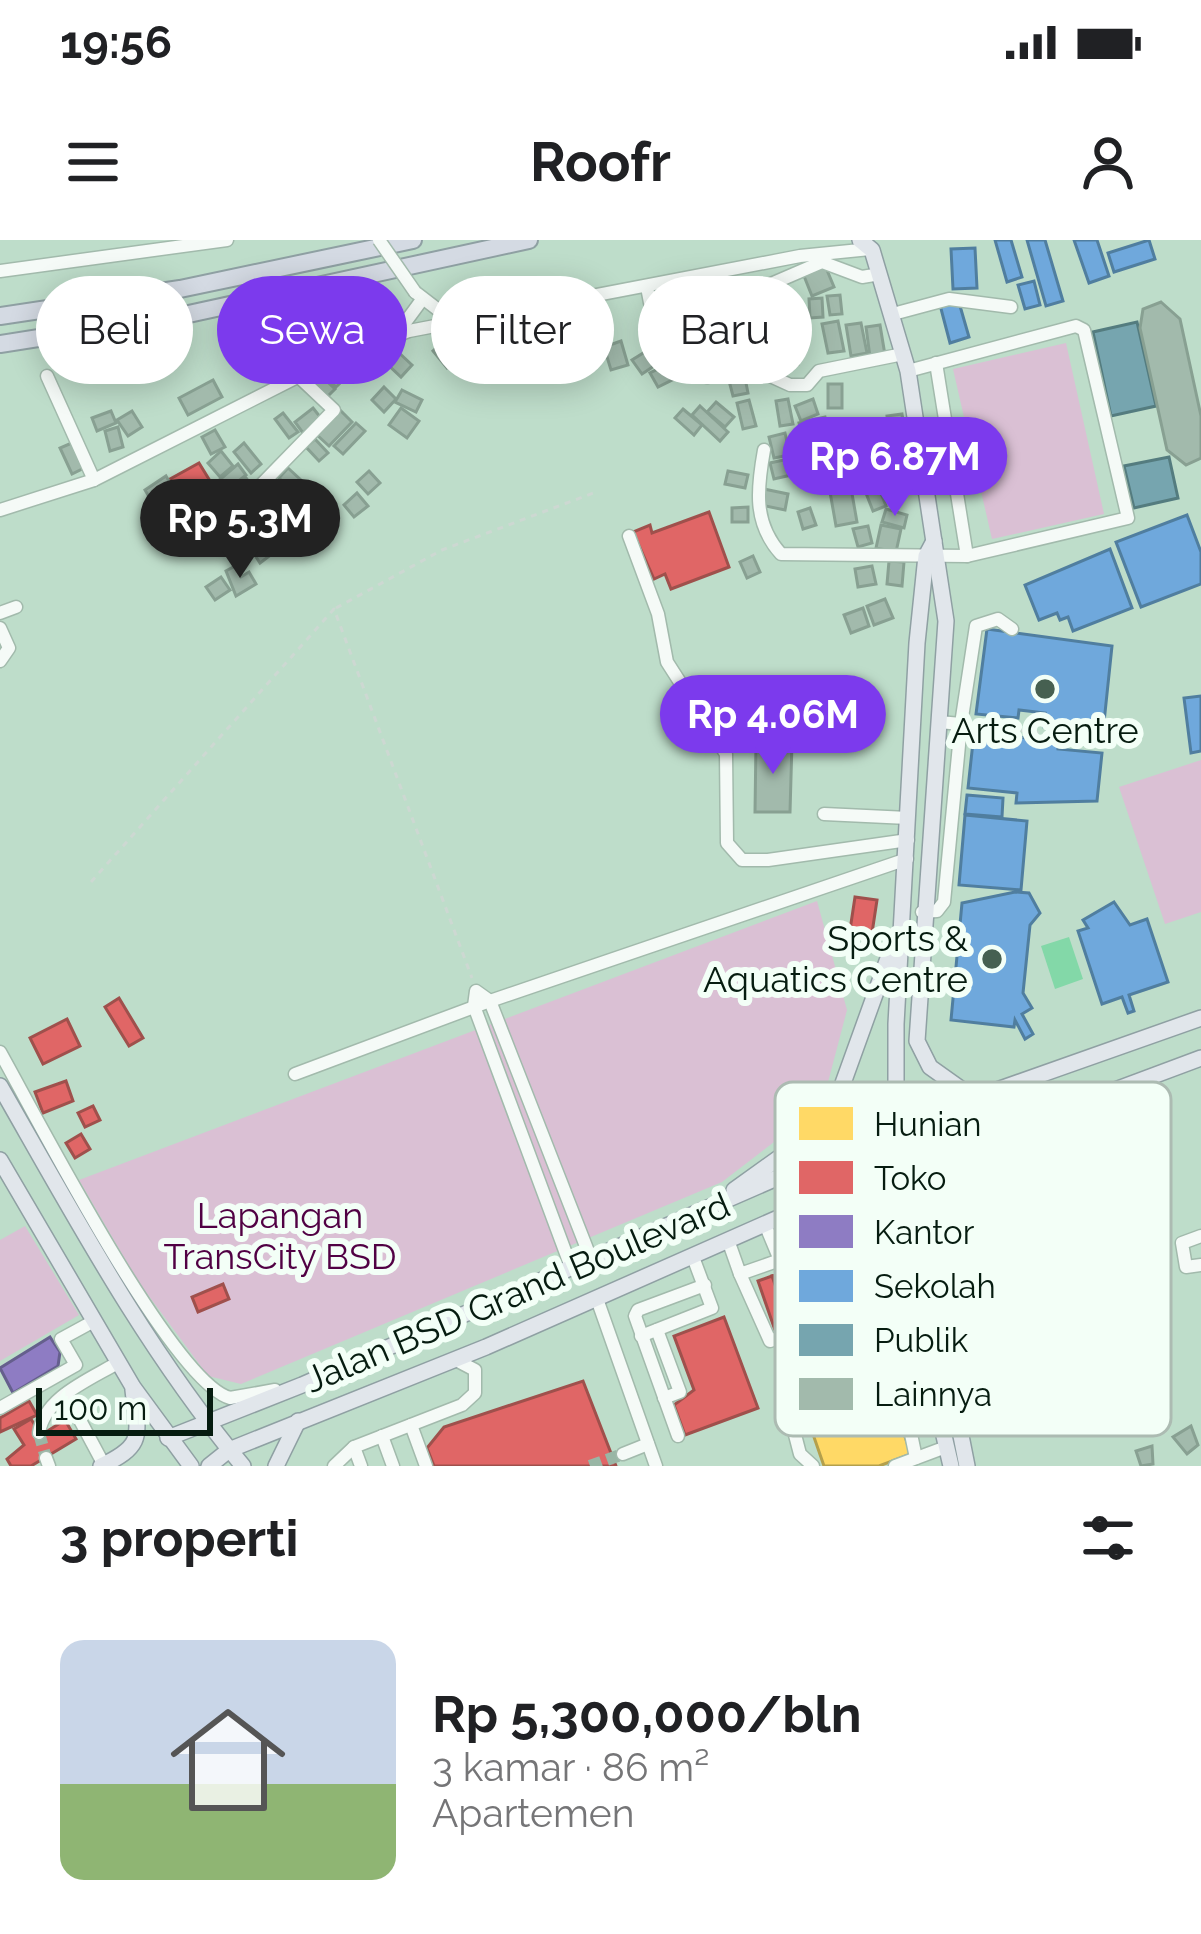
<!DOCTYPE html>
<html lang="id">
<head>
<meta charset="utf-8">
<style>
  :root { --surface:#fff; --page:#f6f6f6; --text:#202124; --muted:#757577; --line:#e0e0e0; --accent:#7c3aed }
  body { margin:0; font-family:Raleway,sans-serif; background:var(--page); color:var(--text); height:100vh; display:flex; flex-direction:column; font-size:45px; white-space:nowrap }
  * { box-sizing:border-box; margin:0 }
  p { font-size:39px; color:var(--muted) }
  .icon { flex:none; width:66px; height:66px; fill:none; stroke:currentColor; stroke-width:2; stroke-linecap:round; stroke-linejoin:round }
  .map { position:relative; height:1226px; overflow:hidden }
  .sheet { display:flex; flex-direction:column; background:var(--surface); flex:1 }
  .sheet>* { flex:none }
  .guide { position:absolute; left:36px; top:36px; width:1131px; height:108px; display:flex; gap:24px }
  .scale { position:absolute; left:36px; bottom:30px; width:177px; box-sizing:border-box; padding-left:12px; border:6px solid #061c10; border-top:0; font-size:33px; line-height:42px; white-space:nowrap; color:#061c10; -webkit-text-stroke:9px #f3fff7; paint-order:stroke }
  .price { position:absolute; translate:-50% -102px; padding:0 27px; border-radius:42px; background:var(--accent); color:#fff; font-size:39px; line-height:78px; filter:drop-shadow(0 3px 6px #0008) }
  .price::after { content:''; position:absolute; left:50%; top:72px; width:36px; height:27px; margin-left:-18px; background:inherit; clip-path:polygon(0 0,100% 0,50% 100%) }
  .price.selected { background:#222; color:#fff }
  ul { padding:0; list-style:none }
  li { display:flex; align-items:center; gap:36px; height:300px; padding:0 60px }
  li+li { border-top:3px solid var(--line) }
  li span { display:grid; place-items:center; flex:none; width:336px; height:240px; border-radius:24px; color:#555 }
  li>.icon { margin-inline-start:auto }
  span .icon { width:144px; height:144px; fill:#fffc; stroke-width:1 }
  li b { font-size:51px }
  h2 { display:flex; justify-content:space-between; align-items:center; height:144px; padding:0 60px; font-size:51px }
  .chip { padding:0 42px; border-radius:54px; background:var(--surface); box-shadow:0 6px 30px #0003; font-size:42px; line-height:108px }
  .chip.selected { background:var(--accent); color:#fff }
  .status { display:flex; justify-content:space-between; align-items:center; height:84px; padding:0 60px; background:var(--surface); direction:ltr }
  .status svg { height:33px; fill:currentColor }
  header { display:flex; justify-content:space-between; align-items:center; height:156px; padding:0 60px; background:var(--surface); font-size:54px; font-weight:700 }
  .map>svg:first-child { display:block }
  .green { fill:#dac0d4 }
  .water { fill:#83d8a8 }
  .homes { fill:#ffd966; stroke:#b4a04c; stroke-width:3 }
  .shops { fill:#e06666; stroke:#9f504c; stroke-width:3 }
  .offices { fill:#8e7cc3; stroke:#655f8d; stroke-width:3 }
  .schools { fill:#6fa8dc; stroke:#507e9f; stroke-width:3 }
  .public { fill:#76a5af; stroke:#547c7f; stroke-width:3 }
  .building { fill:#a2baac; stroke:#88a092; stroke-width:3 }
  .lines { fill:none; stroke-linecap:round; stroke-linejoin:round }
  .minor-tunnel { stroke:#99b6a5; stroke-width:12; stroke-dasharray:12 6; stroke-linecap:butt }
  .minor-casing { stroke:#a2baac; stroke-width:15 }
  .major-casing { stroke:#8fa0a3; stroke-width:18 }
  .highway-casing { stroke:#8fa0a3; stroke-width:20 }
  .path { stroke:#cdd8d2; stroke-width:3; stroke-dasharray:6 6; stroke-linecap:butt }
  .minor { stroke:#f5faf7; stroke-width:12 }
  .major { stroke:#e1e6eb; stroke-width:15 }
  .highway { stroke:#d4dae3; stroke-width:16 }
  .minor-bridge-casing { stroke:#a2baac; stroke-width:15; stroke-linecap:butt }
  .minor-bridge { stroke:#f5faf7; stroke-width:12 }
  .poi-dot { fill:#466051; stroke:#f3fff7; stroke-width:4.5 }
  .labels { text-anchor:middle; stroke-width:12; stroke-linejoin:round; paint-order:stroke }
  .poi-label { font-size:36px; fill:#061c10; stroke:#f3fff7 }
  .park-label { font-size:36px; fill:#510144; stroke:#f3fff7 }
  .street-label { font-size:36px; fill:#061c10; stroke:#f3fff7 }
  .key { fill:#f3fff7; stroke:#acbbb2; stroke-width:3 }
  .key-label { font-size:33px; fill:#061c10 }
</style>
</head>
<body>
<div class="status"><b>19:56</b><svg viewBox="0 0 49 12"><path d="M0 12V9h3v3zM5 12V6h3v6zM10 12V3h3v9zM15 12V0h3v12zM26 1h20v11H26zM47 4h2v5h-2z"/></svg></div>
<header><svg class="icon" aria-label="menu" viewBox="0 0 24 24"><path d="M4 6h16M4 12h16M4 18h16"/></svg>Roofr<svg class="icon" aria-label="person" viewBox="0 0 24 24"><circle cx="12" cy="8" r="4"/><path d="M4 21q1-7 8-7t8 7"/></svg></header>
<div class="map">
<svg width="1201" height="1226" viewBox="0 0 1201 1226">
  <rect width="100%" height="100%" fill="#beddca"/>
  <g class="green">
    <path d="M1066 103 1104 274 992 299 953 129Z"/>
    <path d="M1201 520V672L1165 684 1119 547Z"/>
    <path d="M817 661 847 770 822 865 722 942 241 1144 208 1136 137 1040 79 940Z"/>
    <path d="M25 986 79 1075 0 1121V1000Z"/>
  </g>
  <path class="water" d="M1069 697 1083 739 1055 749 1041 706Z"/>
  <path class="homes" d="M888 1148 911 1214 879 1226H824L807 1177Z"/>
  <g class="shops">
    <path d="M199 223 223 262 194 279 170 239Z"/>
    <path d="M709 272 729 327 671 349 665 334 654 339 633 292 650 285 652 293Z"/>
    <path d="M855 657 877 660 872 693 850 690Z"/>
    <path d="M119 758 143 798 129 806 105 767Z"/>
    <path d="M67 779 80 806 43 824 30 798Z"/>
    <path d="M66 841 73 861 43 873 35 852Z"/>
    <path d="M93 866 100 880 85 887 78 873Z"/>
    <path d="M81 894 90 909 75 918 66 903Z"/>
    <path d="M777 1035 794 1087 790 1088 772 1036Z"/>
    <path d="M772 1036 790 1088 776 1093 758 1041Z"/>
    <path d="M223 1044 229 1059 198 1072 192 1057Z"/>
    <path d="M724 1077 758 1168 685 1195 674 1165 694 1150 674 1096Z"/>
    <path d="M583 1141 616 1226H434L427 1208 444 1187Z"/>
    <path d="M29 1161 37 1175 0 1192V1178Z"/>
    <path d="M31 1179 41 1195 65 1180 76 1199 31 1226H11L7 1219 24 1205 14 1189Z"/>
  </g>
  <path class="offices" d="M50 1097 60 1112 58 1126 13 1153 0 1128Z"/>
  <g class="schools">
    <path d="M995 0H1011L1022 37 1007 42Z"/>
    <path d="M1027 0H1045L1063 61 1046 66Z"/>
    <path d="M1074 0H1097L1109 36 1089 43Z"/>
    <path d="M1149 0 1155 19 1114 32 1108 13Z"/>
    <path d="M975 8 977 48 953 49 951 9Z"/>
    <path d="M1034 41 1040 65 1025 69 1018 45Z"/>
    <path d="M958 59 969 97 950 103 940 65Z"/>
    <path d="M1187 275 1201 312V344L1141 367 1116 302Z"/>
    <path d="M1110 309 1132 368 1073 391 1068 377 1060 380 1057 373 1039 380 1025 345Z"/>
    <path d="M987 389 1112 406 1103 492 1044 487 1045 473 1019 470 1018 478 976 474Z"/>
    <path d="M1201 456V511L1191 513 1184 458Z"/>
    <path d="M974 493 1058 501V509L1102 513 1097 561 1016 563 1017 553 968 548Z"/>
    <path d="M967 555 1003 558 1002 577 965 574Z"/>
    <path d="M965 575 1027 581 1021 650 959 645Z"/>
    <path d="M1015 652 1029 653 1040 673 1030 685 1023 753 1032 768 1022 774 1033 794 1025 799 1015 780 1014 787 951 780 962 663Z"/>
    <path d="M1114 662 1130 685 1147 679 1168 742 1129 755 1134 771 1128 773 1122 757 1102 764 1078 691 1088 688 1083 680Z"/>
  </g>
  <g class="public">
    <path d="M1137 82 1156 166 1111 176 1093 92Z"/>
    <path d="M1169 217 1178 258 1134 268 1124 226Z"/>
  </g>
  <g class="building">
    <path d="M824 23 834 47 812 56 802 31Z"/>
    <path d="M732 52 733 68 717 69 716 54Z"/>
    <path d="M840 55 842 74 830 75 827 56Z"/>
    <path d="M771 56 773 82 754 83 753 57Z"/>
    <path d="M822 58 823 77 810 78 809 59Z"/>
    <path d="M677 59 687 72 674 82 664 68Z"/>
    <path d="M1161 62 1180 79 1201 176V218L1186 225 1167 210 1140 88 1143 69Z"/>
    <path d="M792 78 803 90 786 105 775 94Z"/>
    <path d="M838 81 844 111 828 113 822 84Z"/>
    <path d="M861 83 867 113 851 116 846 85Z"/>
    <path d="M880 85 885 115 870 117 866 87Z"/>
    <path d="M657 92 674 115 662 124 645 100Z"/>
    <path d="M621 101 628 125 611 130 604 107Z"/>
    <path d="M443 102 458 119 447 128 433 111Z"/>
    <path d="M715 108 723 119 705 129 699 124Z"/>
    <path d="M795 108 798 124 775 129 771 112Z"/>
    <path d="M396 110 412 125 401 137 385 122Z"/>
    <path d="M648 110 657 124 642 134 632 120Z"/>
    <path d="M346 116 357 127 336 147 325 136Z"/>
    <path d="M666 125 674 139 658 147 650 133Z"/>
    <path d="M317 132 335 149 326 158 309 141Z"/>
    <path d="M744 133 748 153 733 156 728 137Z"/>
    <path d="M213 140 222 157 188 175 179 158Z"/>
    <rect x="828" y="144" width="14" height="24"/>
    <path d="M384 147 396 159 384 172 372 160Z"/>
    <path d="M402 150 422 160 416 172 395 162Z"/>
    <path d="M788 159 793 184 780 186 776 161Z"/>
    <path d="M813 159 818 174 801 181 795 166Z"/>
    <path d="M749 160 756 186 743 189 737 163Z"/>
    <path d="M716 162 734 177 725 187 707 172Z"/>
    <path d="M700 166 728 192 720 201 692 175Z"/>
    <path d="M313 168 321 178 303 193 295 182Z"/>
    <path d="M401 168 419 181 407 198 389 185Z"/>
    <path d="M683 169 702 185 694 195 675 178Z"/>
    <path d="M340 170 352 182 329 206 317 195Z"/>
    <path d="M111 171 116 183 97 191 92 178Z"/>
    <path d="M132 171 142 187 128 196 117 180Z"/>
    <path d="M283 173 298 192 289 198 275 179Z"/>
    <path d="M902 174 905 192 889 195 887 176Z"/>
    <path d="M825 177 827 186 801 192 799 183Z"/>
    <path d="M356 183 365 191 343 214 334 206Z"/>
    <path d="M118 187 123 207 110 211 105 191Z"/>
    <path d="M821 188 825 204 810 207 806 191Z"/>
    <path d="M215 190 225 207 211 214 202 197Z"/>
    <path d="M785 193 790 215 774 218 769 197Z"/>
    <path d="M875 196 911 199 910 215 873 213Z"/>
    <path d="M315 199 328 213 319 221 306 207Z"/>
    <path d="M74 202 86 227 72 234 60 208Z"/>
    <path d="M244 203 261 224 251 233 234 212Z"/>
    <path d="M221 211 233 226 220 237 208 223Z"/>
    <path d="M788 219 791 235 774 239 770 223Z"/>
    <path d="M238 224 246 235 225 252 217 242Z"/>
    <path d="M288 228 301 240 292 250 279 238Z"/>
    <path d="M369 231 380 243 368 254 357 242Z"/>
    <path d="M728 231 748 235 745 248 725 244Z"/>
    <path d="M166 236 194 284 173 297 145 250Z"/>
    <path d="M246 238 254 248 234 264 226 254Z"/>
    <path d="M877 243 886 266 873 271 864 248Z"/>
    <path d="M269 244 288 265 273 277 255 256Z"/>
    <path d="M851 248 857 282 836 286 830 252Z"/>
    <path d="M764 249 788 254 785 270 761 265Z"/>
    <path d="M313 251 329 268 318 279 301 262Z"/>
    <path d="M357 253 368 266 354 277 344 265Z"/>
    <path d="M748 267V282H732V268Z"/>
    <path d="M810 268 816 285 803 289 798 272Z"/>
    <path d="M886 269 907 275 904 288 882 282Z"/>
    <path d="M881 285 901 289 896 312 876 308Z"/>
    <path d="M868 286 872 303 858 307 853 289Z"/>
    <path d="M283 288 294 305 283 312 271 295Z"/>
    <path d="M192 290 197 301 180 310 175 299Z"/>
    <path d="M263 300 272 314 260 323 251 309Z"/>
    <path d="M753 316 760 332 747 338 740 322Z"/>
    <path d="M889 321 904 322 902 346 887 344Z"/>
    <path d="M235 326 241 337 249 332 256 344 236 356 226 331Z"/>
    <path d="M872 326 876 344 858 347 855 329Z"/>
    <path d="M221 337 230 350 215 360 206 347Z"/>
    <path d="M885 359 893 378 874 385 867 366Z"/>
    <path d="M863 368 869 386 851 393 844 375Z"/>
    <path d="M756 502H792L790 572H755Z"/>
    <path d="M1191 1186 1198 1205 1187 1214 1173 1197Z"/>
    <path d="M1152 1206 1153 1224 1141 1226 1136 1211Z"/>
  </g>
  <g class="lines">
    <g class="minor-tunnel">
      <path d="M39 1193 46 1218"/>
      <path d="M590 1226 623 1214"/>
    </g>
    <g class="minor-casing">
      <g id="minor">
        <path d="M0 31 227 0"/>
        <path d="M771 44 822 22 862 37 880 34"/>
        <path d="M647 47C653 89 671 115 707 137L746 125 790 145H807L819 131 903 114"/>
        <path d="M415 52 441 72 474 74"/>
        <path d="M893 74 949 59 1011 67"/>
        <path d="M382 95 407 80 421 61"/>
        <path d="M936 123 967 316"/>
        <path d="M47 136 94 240"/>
        <path d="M764 210C757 249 753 283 781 314L967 316 1128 278 1084 90 1076 86 908 131"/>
        <path d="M0 270 94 240 325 123 409 91 800 16 870 9"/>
        <path d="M211 288 258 248 334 170 299 137"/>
        <path d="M629 296 658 374 667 422 726 514 727 603 742 620H768L908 600"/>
        <path d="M0 373 16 367"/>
        <path d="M0 388 9 408 0 421"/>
        <path d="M961 484 976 386 998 379 1012 389"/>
        <path d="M824 574 908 578"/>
        <path d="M922 672 937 671 944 662 961 484 939 482"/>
        <path d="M0 812C36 876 172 1142 230 1158L275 1150"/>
        <path d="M295 834 490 761 907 619"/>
        <path d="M786 975 829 1081 837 1086 862 1076 878 1059"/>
        <path d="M1201 996 1182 1003 1186 1027 1201 1025"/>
        <path d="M728 1000 740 1034 780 1020 765 984"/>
        <path d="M801 1016 844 1000 857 1005 878 1059"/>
        <path d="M571 1027 474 766 476 751 490 761 591 1019"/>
        <path d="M740 1034 770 1101 801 1090"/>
        <path d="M597 1059 656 1226"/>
        <path d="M871 1063 911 1054"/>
        <path d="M825 1064 832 1073 861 1063 866 1051 844 1000"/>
        <path d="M915 1071 784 1118 790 1145 796 1147 897 1110 923 1106"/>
        <path d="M657 1090 680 1152 664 1158"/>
        <path d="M641 1096 712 1068 693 1017"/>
        <path d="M897 1127 916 1218"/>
        <path d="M66 1154 104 1225"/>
        <path d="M0 1168 76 1125 61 1099 94 1081"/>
        <path d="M411 1185 426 1226"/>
        <path d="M39 1193C44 1157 91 1139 119 1122"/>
        <path d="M382 1196 393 1226"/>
        <path d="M678 1196 635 1076 638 1070 705 1045"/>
        <path d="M623 1214 648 1204"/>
        <path d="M46 1218 49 1226"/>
        <path d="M334 1226 354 1207"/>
        <path d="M361 1226 354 1207 462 1165 475 1153V1130L456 1120"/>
        <path d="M813 1226 800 1214 788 1168 926 1122"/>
        <path d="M895 1226 946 1207"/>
      </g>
    </g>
    <g class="major-casing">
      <g id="major">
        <path d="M860 0 872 10 908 131 946 381 917 801 930 827 975 859"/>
        <path d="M934 301 926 316 917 403 896 784V933L911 1054 951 1226"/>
        <path d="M0 846C75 977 146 1110 243 1226"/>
        <path d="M911 881 908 928 967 1226"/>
        <path d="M0 920 133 1147 191 1226"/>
        <path d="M734 950 829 882 895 699"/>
        <path d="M824 964C865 962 883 983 904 1015"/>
        <path d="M922 980 934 938 957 913"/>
        <path d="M168 1198 302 1145 898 885 1201 778"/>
        <path d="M101 1226C146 1205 138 1195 133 1150"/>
        <path d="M209 1226 229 1210 486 1107 810 964 1201 818"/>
        <path d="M276 1226 298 1181"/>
      </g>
    </g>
    <g class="highway-casing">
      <g id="highway">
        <path d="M0 76 180 49 413 0"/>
        <path d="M0 104 184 75 529 0"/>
      </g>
    </g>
    <g class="path">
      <path d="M336 368 442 310 596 252"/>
      <path d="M973 485 1132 503"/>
      <path d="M91 642 334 369 472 738"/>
      <path d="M922 860 926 838"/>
    </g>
    <use href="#minor" class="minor"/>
    <use href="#major" class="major"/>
    <use href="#highway" class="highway"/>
    <g class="minor-bridge-casing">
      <path id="minor-bridge" d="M379 0 415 52"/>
    </g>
    <use href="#minor-bridge" class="minor-bridge"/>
  </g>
  <g class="poi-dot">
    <circle cx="1045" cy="449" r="12"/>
    <circle cx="992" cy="719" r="12"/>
  </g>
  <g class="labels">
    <g class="poi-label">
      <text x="1045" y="503">Arts Centre</text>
      <text x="968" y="711" text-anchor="end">Sports &amp;<tspan x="968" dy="41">Aquatics Centre</tspan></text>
    </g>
    <g class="park-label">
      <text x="280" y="988">Lapangan<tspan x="280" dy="41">TransCity BSD</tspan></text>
    </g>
    <g class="street-label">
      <text transform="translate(517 1052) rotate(-23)" y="13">Jalan BSD Grand Boulevard</text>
    </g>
  </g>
  <rect x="775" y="842" width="396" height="354" rx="18" class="key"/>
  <rect x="799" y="867" width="54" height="33" fill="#ffd966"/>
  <rect x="799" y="921" width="54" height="33" fill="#e06666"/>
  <rect x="799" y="975" width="54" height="33" fill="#8e7cc3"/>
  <rect x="799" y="1030" width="54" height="32" fill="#6fa8dc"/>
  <rect x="799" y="1084" width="54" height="32" fill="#76a5af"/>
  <rect x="799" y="1138" width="54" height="32" fill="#a2baac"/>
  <g class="key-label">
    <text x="874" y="896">Hunian</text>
    <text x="874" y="950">Toko</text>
    <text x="874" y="1004">Kantor</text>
    <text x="874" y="1058">Sekolah</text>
    <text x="874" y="1112">Publik</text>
    <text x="874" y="1166">Lainnya</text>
  </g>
</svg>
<div class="scale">100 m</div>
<b class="price" style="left:895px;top:279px">Rp 6.87M</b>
<b class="price selected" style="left:240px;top:341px">Rp 5.3M</b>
<b class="price" style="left:773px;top:537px">Rp 4.06M</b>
<div class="guide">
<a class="chip">Beli</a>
<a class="chip selected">Sewa</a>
<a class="chip">Filter</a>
<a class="chip">Baru</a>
</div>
</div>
<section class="sheet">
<h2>3 properti<svg class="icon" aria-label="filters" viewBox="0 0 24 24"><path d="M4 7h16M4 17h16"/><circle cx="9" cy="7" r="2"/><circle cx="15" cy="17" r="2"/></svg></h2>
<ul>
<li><span style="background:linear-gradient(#c9d6e8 60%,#8fb573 0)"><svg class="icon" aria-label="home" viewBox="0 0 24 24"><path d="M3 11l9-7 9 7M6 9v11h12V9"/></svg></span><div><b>Rp 5,300,000/bln</b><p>3 kamar · 86 m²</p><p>Apartemen</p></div></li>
</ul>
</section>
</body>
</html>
